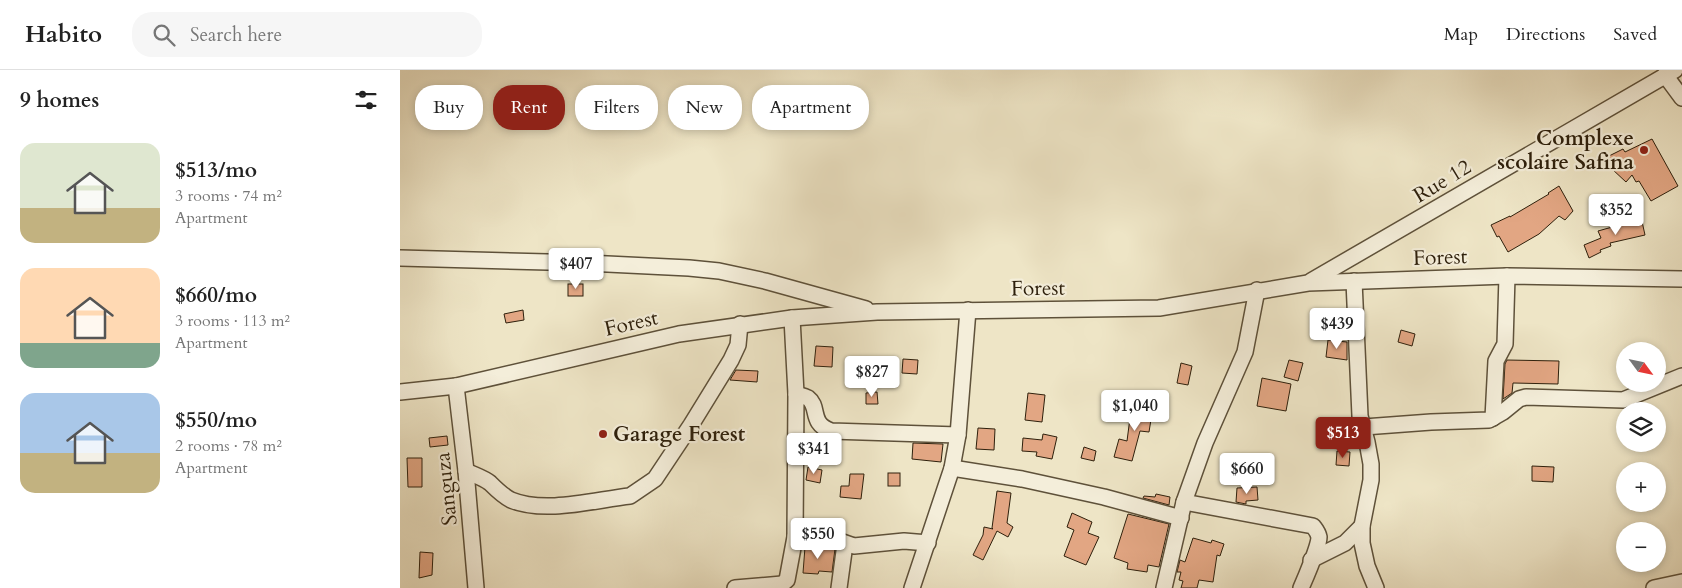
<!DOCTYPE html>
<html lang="en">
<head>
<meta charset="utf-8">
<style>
  :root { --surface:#fff; --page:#f6f6f6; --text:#222; --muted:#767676; --line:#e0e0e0; --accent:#8f2418 }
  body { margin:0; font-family:Cardo,serif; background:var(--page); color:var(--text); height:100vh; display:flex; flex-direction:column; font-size:19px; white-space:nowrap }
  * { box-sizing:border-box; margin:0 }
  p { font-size:16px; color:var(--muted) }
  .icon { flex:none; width:28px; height:28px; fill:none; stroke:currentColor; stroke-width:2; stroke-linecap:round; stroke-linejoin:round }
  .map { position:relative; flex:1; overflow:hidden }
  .sheet { display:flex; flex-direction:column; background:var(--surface); width:400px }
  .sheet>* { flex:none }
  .top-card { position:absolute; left:15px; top:15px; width:475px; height:45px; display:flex; gap:10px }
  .needle { width:32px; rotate:123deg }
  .fabs { position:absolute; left:1216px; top:272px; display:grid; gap:10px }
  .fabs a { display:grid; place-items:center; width:50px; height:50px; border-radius:50%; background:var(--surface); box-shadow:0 2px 8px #0003; font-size:25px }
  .price { position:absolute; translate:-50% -42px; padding:0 11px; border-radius:5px; background:#fff; color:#222; font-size:16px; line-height:32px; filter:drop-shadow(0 1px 2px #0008) }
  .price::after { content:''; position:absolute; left:50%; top:30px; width:15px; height:11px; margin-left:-8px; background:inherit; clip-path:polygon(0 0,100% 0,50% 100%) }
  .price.selected { background:var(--accent); color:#fff }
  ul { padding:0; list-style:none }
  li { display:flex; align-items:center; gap:15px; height:125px; padding:0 20px }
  li span { display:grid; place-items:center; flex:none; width:140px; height:100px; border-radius:15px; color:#555 }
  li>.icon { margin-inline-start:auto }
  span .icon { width:60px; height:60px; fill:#fffc; stroke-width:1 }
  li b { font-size:21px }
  h2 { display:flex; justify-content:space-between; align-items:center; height:60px; padding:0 20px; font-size:21px }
  .chip { padding:0 18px; border-radius:20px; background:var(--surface); box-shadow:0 2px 8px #0003; font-size:18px; line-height:45px }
  .chip.selected { background:var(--accent); color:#fff }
  header { display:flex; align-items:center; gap:30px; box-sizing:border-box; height:70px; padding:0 25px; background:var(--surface); border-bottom:1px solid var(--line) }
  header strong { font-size:24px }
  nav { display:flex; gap:28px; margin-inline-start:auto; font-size:18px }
  .search { width:350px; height:45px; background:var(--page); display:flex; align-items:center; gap:12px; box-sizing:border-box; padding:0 18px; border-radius:20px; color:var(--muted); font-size:19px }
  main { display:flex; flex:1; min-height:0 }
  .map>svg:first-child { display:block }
  .building { fill:#e2a683; stroke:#2e200c }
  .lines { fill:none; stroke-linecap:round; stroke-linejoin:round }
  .minor-casing { stroke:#5e513a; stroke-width:18 }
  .minor { stroke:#f4eeda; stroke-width:15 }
  .poi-dot { fill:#8f2418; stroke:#f4eeda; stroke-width:2 }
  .labels { text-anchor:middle; stroke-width:4.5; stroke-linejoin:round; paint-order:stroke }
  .poi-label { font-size:21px; font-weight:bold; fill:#2e200c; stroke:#f4eeda; text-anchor:end }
  .street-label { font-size:21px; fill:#2e200c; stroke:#f4eeda }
</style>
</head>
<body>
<header>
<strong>Habito</strong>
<div class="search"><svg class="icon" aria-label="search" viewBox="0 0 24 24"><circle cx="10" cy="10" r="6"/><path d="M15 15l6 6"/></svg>Search here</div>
<nav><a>Map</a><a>Directions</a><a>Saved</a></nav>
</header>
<main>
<section class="sheet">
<h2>9 homes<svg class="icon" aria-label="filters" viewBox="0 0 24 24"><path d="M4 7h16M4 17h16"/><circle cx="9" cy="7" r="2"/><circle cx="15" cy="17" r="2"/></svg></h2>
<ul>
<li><span style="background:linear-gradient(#dfe7d0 65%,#c2b280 0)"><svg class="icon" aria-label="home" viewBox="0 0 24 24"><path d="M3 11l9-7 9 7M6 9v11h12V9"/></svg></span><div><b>$513/mo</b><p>3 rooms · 74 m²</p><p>Apartment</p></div></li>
<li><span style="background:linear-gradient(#ffd9b3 75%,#7fa58c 0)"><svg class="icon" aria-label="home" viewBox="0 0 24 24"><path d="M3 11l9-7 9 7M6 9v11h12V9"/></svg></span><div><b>$660/mo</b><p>3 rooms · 113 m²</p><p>Apartment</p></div></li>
<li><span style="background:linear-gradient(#a9c7e8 60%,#c2b280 0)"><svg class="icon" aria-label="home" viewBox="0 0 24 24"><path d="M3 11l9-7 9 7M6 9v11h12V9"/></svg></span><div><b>$550/mo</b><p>2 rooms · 78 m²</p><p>Apartment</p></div></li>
</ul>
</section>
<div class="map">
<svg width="1282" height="518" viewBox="0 0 1282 518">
  <rect width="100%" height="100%" fill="#eee5c6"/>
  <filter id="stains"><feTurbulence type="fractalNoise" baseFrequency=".004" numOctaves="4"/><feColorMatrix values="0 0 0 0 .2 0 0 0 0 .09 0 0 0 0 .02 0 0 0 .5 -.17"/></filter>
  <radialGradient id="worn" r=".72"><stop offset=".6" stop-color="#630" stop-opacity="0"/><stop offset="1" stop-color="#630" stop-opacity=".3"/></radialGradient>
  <g class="building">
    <path d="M1252 69 1278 116 1251 131 1239 111 1236 112 1232 105 1226 112 1212 99 1207 87 1223 79 1225 82Z"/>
    <path d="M1159 116 1173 141 1165 150 1159 146 1139 164 1108 182 1099 166 1097 167 1091 155 1110 146V147L1149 124 1148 123Z"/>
    <path d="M1241 147 1245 165 1210 173 1211 176 1200 180 1201 182 1189 188 1184 175 1201 168 1198 161 1230 152 1229 150Z"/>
    <rect x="168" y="214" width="15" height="12"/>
    <path d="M123 240 124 250 106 253 104 244Z"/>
    <path d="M1001 260 1015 264 1012 276 998 272Z"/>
    <path d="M928 270 947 272V290L926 287Z"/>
    <path d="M416 276 433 277 432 297 414 296Z"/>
    <path d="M503 289 518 290 517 304 502 303Z"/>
    <path d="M889 290 903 293 898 311 884 307Z"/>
    <path d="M1107 290 1159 291 1158 314 1113 313 1112 323 1103 329 1105 294Z"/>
    <path d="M781 293 792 296 788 315 777 313Z"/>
    <path d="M336 300 358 301 357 312 330 310Z"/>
    <path d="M862 308 891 314 886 341 857 336Z"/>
    <path d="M477 322 478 334H466V323Z"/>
    <path d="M628 323 645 325 642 352 625 350Z"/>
    <path d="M738 332 749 334V337H753L749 362 740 361 732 391 714 387 719 369 727 371 730 348 735 349Z"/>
    <path d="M578 358 595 359 594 380 576 379Z"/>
    <path d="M643 364 657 367 652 389 636 386 637 382 622 381 623 368 642 370Z"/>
    <path d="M47 366 48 375 30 377 29 368Z"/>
    <path d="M513 373 543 374 541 392 512 389Z"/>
    <path d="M684 377 696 381 694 391 681 388Z"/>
    <path d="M937 381 950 382 949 396 936 395Z"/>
    <path d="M7 388H22V417H8Z"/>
    <path d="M1132 396 1154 397 1153 412 1132 411Z"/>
    <path d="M408 397 422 400 420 413 406 410Z"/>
    <rect x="488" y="403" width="12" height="13"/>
    <path d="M450 404H464L461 429 440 427 441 416H449Z"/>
    <path d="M857 417 858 430 846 431V434L836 432 837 418Z"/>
    <path d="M597 421 611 423 607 453 613 457 608 467 597 461 583 490 573 485 583 465 584 457 593 459 592 458Z"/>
    <path d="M756 424 770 427 769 435 743 428 744 426 755 427Z"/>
    <path d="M672 443 692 452 688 463 699 467 686 495 664 486 674 460 667 457Z"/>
    <path d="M728 444 769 454 759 497 748 495 747 502 727 499 728 493 714 488Z"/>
    <path d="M793 468 811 473 812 470 824 474 820 486 817 485 813 512 799 510 797 518H781L783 511 779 510 781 502H777L780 490 785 492Z"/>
    <path d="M405 477 435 479 432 502 419 501 418 504 403 503Z"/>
    <path d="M20 482 33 483 32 505 19 508Z"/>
  </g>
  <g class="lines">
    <g class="minor-casing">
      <g id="minor">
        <path d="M1265 5 1282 28"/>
        <path d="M0 188 187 193 289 198 319 201 365 211 466 239"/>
        <path d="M911 211 1275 0"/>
        <path d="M954 211 960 346 967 372 971 394V410L962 456V473L967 496 976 518"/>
        <path d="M56 316 66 401 76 518"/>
        <path d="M0 322 56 316 279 264 392 248 477 242 759 238 908 213 1107 206 1282 209"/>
        <path d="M396 324C399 325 404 326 408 328 420 337 409 353 431 361L558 365"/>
        <path d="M1093 348 1096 291 1105 274 1107 206"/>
        <path d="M964 357 1031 352 1089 350 1103 342 1119 329 1126 327 1223 330 1282 306"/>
        <path d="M552 398 622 409 704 427 781 448"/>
        <path d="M66 401C74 405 84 408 90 413 97 420 103 426 111 430 145 444 194 430 230 426L255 409 291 355 331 290 338 275 340 254"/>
        <path d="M784 432 913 456C916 460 918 462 919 467 919 476 905 509 901 518"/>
        <path d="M395 467 437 470 454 476 504 471 528 473"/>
        <path d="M911 490 945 473 962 456"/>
        <path d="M335 518 382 514 387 510 395 467 396 324 392 248"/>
        <path d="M439 518 445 474"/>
        <path d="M512 518 552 398 558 365 568 240"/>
        <path d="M764 518 784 432 805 373 845 282 857 220"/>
        <path d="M1254 518 1282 512"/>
      </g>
    </g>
    <use href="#minor" class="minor"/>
  </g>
  <g class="poi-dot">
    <circle cx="1244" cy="80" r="5"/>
    <circle cx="203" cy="364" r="5"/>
  </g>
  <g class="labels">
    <g class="poi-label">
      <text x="1234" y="75">Complexe<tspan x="1234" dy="24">scolaire Safina</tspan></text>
      <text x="213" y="371" text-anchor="start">Garage Forest</text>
    </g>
    <g class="street-label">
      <text transform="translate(1042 111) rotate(-31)" y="7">Rue 12</text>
      <text transform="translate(1040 187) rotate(-2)" y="7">Forest</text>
      <text transform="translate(638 218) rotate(-1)" y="7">Forest</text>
      <text transform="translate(231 253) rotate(-13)" y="7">Forest</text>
      <text transform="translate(46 419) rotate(-96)" y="7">Sanguza</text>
    </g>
  </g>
  <rect width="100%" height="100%" filter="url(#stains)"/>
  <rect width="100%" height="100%" fill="url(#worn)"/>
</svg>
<div class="fabs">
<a><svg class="needle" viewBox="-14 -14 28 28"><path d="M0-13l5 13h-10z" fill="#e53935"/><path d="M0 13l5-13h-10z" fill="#767676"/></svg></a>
<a><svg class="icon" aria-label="layers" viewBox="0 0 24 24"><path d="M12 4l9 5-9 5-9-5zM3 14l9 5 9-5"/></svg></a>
<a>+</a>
<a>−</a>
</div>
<b class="price" style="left:1216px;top:166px">$352</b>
<b class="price" style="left:176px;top:220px">$407</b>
<b class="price" style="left:937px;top:280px">$439</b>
<b class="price" style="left:472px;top:328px">$827</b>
<b class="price" style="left:735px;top:362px">$1,040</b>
<b class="price selected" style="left:943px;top:389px">$513</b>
<b class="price" style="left:414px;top:405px">$341</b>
<b class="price" style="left:847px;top:425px">$660</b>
<b class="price" style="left:418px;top:490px">$550</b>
<div class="top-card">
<a class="chip">Buy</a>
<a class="chip selected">Rent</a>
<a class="chip">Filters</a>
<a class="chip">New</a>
<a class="chip">Apartment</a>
</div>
</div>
</main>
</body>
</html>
